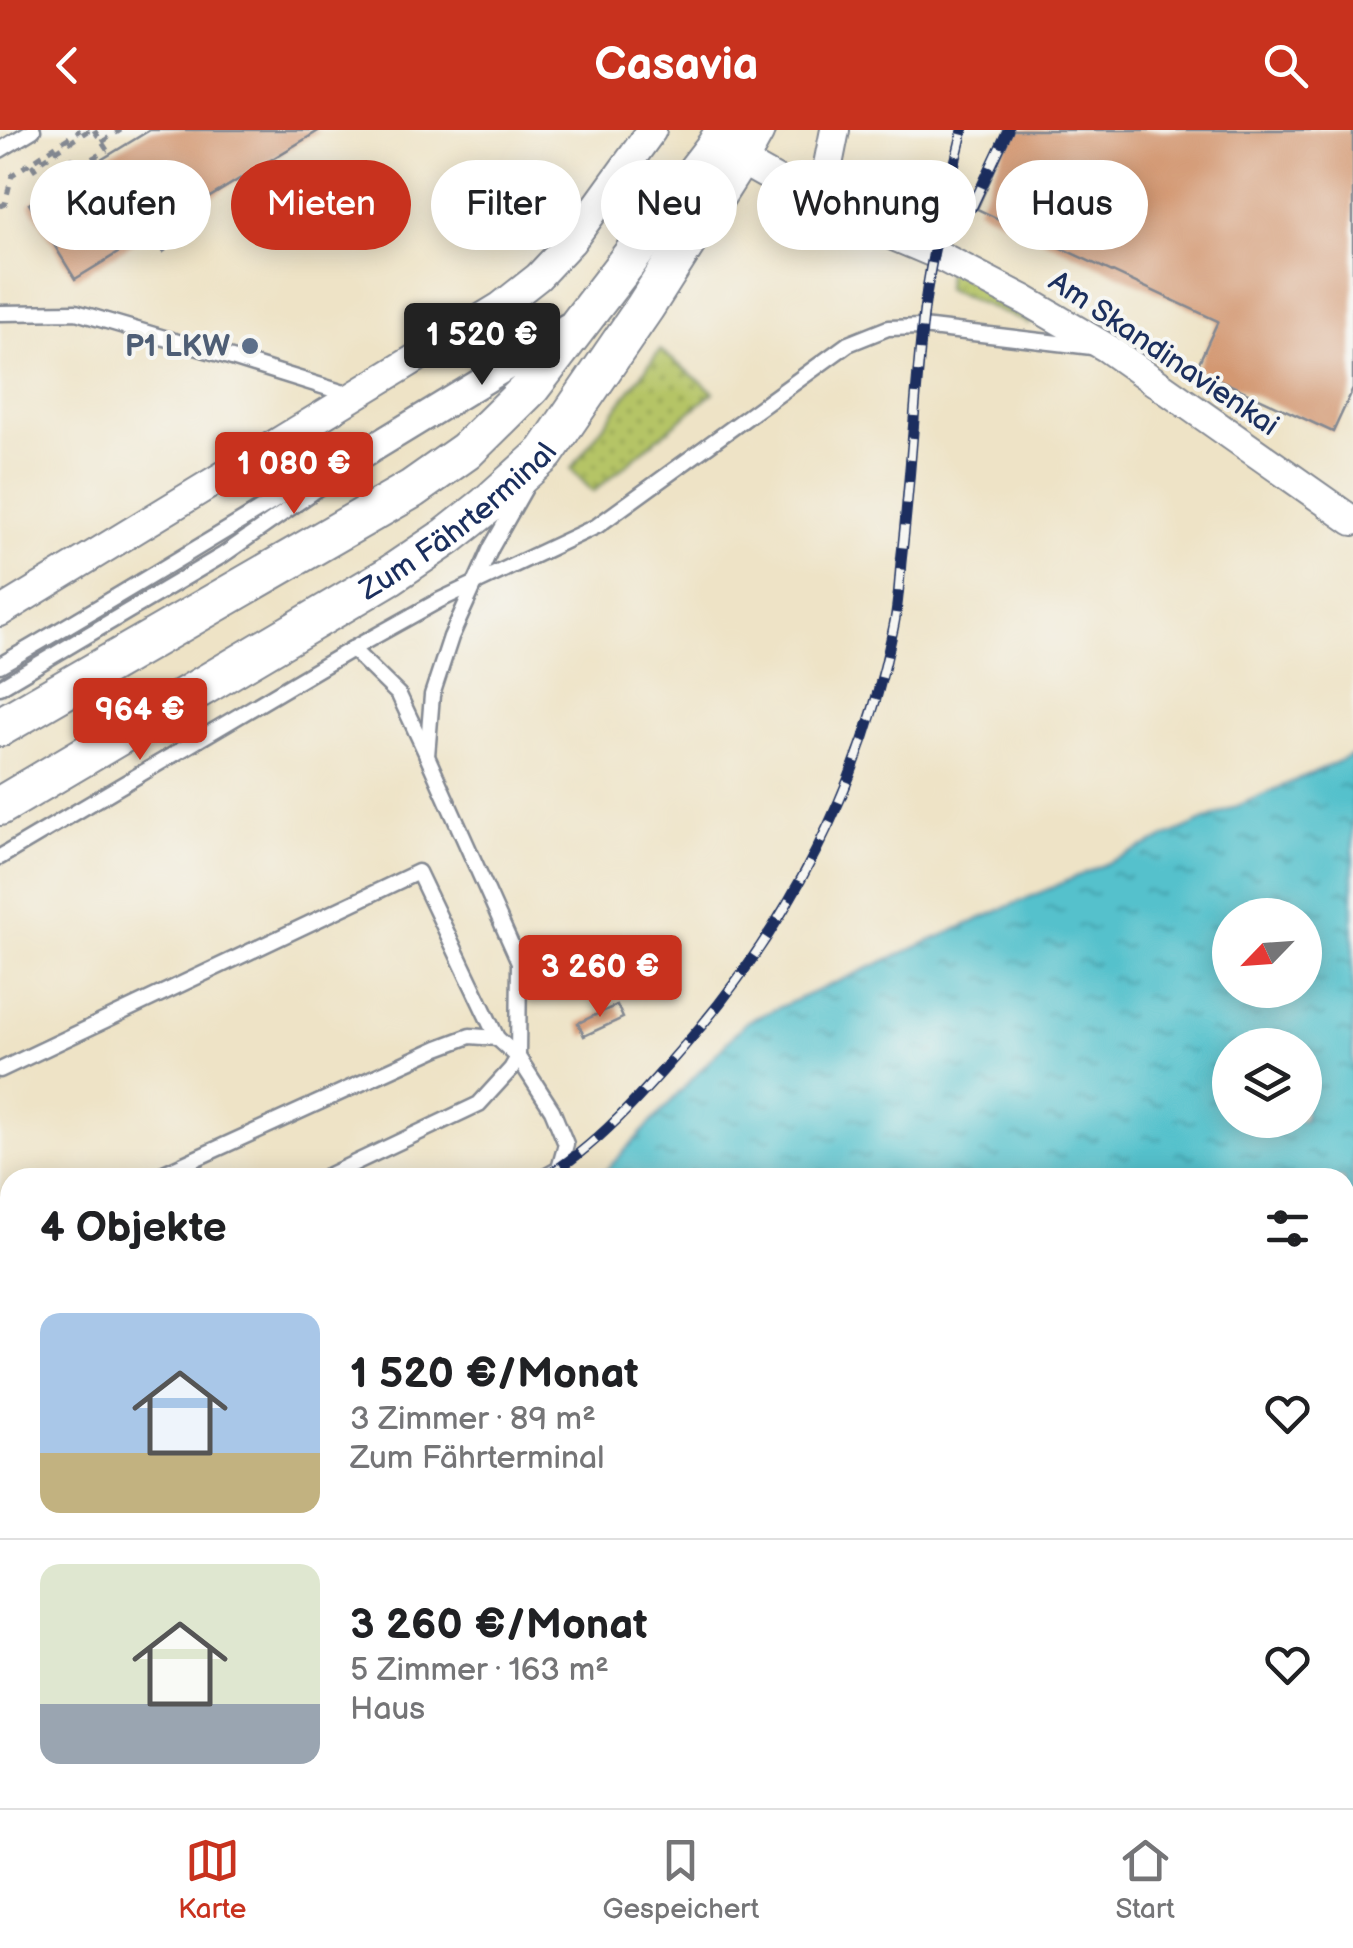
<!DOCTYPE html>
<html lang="de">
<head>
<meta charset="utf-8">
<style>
  :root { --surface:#fff; --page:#f2f2f2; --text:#202124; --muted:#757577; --line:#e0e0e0; --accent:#c8321e }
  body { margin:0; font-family:"Balsamiq Sans",sans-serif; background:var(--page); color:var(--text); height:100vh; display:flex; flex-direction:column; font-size:38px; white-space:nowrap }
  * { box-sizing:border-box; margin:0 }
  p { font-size:32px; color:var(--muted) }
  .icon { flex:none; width:55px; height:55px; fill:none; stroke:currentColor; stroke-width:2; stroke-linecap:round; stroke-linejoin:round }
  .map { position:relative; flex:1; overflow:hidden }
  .sheet { position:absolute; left:0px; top:1038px; width:1355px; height:642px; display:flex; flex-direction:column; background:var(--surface); border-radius:30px 30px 0 0; box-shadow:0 5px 25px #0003 }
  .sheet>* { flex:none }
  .hud { position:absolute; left:30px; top:30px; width:1295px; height:90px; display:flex; gap:20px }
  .needle { width:65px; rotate:245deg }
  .controls { position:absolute; left:1212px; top:768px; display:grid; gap:20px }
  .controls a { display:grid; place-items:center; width:110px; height:110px; border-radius:50%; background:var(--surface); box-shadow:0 5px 25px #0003; font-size:50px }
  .price { position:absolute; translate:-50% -85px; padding:0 22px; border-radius:10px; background:var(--accent); color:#fff; font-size:32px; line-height:65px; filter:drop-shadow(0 2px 5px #0008) }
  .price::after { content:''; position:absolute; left:50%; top:60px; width:30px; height:22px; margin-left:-15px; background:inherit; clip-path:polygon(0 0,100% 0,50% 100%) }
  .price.current { background:#222; color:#fff }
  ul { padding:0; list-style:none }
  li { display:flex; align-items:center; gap:30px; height:250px; padding:0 40px }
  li+li { border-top:2px solid var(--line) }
  li span { display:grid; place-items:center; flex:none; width:280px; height:200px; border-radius:20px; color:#555 }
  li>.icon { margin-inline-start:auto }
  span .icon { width:120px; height:120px; fill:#fffc; stroke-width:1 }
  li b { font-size:42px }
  h2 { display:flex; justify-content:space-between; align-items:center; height:120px; padding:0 40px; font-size:42px }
  .pill { padding:0 35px; border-radius:45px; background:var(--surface); box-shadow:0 5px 25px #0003; font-size:35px; line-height:90px }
  .pill.current { background:var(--accent); color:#fff }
  header { display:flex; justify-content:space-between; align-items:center; height:130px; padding:0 40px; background:var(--accent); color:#fff; font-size:45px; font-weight:600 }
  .menu { display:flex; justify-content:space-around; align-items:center; height:140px; border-top:2px solid var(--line); background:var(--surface); font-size:28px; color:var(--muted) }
  .menu a { display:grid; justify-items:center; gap:5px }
  .menu .current { color:var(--accent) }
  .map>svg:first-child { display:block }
  .green { fill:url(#green-dots); stroke:#687a62; stroke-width:2.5 }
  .water { fill:url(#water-ripples); stroke:#387895; stroke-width:2.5; fill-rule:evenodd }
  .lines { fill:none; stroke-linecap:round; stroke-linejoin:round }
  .ferry { stroke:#2c5b7f; stroke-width:2.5; stroke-dasharray:12 10; stroke-linecap:butt }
  .building { fill:#d39872 }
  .lane-casing { stroke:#848992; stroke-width:19 }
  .street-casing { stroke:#848992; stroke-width:32 }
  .secondary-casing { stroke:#848992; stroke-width:42 }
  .path { stroke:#848992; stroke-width:5; stroke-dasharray:8 8; stroke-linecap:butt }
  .lane { stroke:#fff; stroke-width:14 }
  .street { stroke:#fff; stroke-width:28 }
  .secondary { stroke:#fff; stroke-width:38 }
  .rail-casing { stroke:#1b2f5e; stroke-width:11 }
  .rail { stroke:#f6f6f2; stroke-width:8; stroke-dasharray:22; stroke-linecap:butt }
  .service-dot { fill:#5c6f8a; stroke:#f6f6f2; stroke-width:4 }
  .labels { text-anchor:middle; stroke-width:8; stroke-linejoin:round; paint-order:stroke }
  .service-label { font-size:30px; font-weight:bold; fill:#4e5e75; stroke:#f6f6f2; text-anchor:end }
  .street-label { font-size:30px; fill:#1b2f5e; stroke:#f6f6f2 }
</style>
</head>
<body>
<header><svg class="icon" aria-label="back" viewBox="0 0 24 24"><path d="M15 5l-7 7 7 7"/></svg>Casavia<svg class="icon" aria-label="search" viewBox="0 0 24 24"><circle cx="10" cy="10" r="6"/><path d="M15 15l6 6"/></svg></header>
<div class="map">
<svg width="1353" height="1678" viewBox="0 0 1353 1678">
  <defs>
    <pattern id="green-dots" width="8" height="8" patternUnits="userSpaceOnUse" patternTransform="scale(2.5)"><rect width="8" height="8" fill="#b5c466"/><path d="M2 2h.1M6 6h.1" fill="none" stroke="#92a057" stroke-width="1.8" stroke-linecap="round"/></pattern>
    <pattern id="water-ripples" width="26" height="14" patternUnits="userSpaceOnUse" patternTransform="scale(2.5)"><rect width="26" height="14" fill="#54c1cc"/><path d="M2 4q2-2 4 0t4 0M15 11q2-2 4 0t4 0" fill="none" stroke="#459da9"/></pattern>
  </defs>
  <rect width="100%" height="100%" fill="#f6f6f2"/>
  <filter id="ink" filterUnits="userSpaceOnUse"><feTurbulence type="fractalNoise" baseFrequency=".01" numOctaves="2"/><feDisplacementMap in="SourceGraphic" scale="20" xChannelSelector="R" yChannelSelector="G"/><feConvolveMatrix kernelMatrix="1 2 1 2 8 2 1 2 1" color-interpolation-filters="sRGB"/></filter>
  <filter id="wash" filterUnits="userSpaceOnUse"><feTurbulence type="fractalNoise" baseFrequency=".0048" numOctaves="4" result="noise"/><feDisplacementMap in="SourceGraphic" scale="40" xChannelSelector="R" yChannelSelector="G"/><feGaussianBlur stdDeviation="2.25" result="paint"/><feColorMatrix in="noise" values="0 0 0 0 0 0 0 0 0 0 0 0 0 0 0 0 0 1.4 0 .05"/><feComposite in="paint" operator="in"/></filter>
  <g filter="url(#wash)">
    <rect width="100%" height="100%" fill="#eee3c6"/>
    <g class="green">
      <path d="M947 138 1033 183 1030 194 946 159Z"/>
      <path d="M660 220 714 262 593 362 571 339Z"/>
    </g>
    <path class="water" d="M1353 625V1678H0V1227L10 1222V1670H1345V1048L600 1047 746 892ZM1230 785H1305V860H1230ZM1230 915H1305V990H1230Z"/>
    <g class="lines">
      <g class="ferry">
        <path d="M1345 1195 1353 1192"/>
        <path d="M0 1387 10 1379"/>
        <path d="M288 1678 306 1670"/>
      </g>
    </g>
    <g id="blocks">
      <g class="building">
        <path d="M150 0H320L75 149 29 74Z"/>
        <path d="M1013 0H1353V259L1333 302 1196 239 1218 191 977 79Z"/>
        <path d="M617 875 623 888 584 906 578 893Z"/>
      </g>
    </g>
  </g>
  <g filter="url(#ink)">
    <use href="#blocks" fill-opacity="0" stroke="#848992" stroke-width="2.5"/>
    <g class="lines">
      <g class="lane-casing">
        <g id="lane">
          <path d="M0 20 33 0"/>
          <path d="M0 183 76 182 219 224 354 266"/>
          <path d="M352 519 399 565 427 625"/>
          <path d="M0 535C182 430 360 317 541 209L564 192"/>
          <path d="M0 557 223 425 316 360 539 224"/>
          <path d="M0 727 352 519 440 470 597 396 848 214 888 198 922 197 1092 217"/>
          <path d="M0 940 418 742 497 908 518 927 552 980 566 1014 559 1039 543 1048"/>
          <path d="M153 1048 438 918 470 906 497 908"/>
          <path d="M323 1048 479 974 511 939 518 927 519 832 427 626 432 565 451 507 491 418 525 358"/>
          <path d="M0 1116 10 1112"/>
        </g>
      </g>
      <g class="street-casing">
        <g id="street">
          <path d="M726 22 820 75 934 123 1025 170 1107 218 1353 391"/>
          <path d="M820 75 835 0"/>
          <path d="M0 482 500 177 538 147 571 112 652 0"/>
        </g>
      </g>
      <g class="secondary-casing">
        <g id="secondary">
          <path d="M0 597 412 359 466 321 531 257 716 16 725 0"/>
          <path id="s1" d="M0 676 389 446 448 406 486 376 545 323 645 177 739 29 755 0"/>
        </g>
      </g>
      <g class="path">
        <path d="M89 0 33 36 41 48 72 29 77 37 107 20"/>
        <path d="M94 0 107 20"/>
        <path d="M102 12 121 0"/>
        <path d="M0 76 5 74 12 45 80 0"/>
        <path d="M152 102 168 128"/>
      </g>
      <use href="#lane" class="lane"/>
      <use href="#street" class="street"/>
      <use href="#secondary" class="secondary"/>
      <g class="rail-casing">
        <g id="rail">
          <path d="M972 77 1008 0"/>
          <path d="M543 1048C596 1018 646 960 686 914 788 797 862 653 893 500 898 478 899 455 901 432 910 355 914 277 922 199 928 132 947 66 963 0"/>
        </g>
      </g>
      <use href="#rail" class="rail"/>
    </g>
  </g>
  <circle class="service-dot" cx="250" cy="216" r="10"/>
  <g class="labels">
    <g class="service-label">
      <text x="230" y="226">P1 LKW</text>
    </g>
    <g class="street-label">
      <text transform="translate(1164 223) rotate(34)" y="10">Am Skandinavienkai</text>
      <text dy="10" stroke="none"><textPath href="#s1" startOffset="540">Zum Fährterminal</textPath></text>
    </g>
  </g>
</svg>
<div class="controls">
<a><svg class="needle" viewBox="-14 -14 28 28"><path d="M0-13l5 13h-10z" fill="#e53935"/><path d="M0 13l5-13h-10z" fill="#757577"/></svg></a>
<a><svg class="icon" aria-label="layers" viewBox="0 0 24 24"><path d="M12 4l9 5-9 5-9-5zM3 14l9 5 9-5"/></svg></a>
</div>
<b class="price current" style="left:482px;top:258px">1 520 €</b>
<b class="price" style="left:294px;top:387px">1 080 €</b>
<b class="price" style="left:140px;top:633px">964 €</b>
<b class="price" style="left:600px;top:890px">3 260 €</b>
<div class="hud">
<a class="pill">Kaufen</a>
<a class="pill current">Mieten</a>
<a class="pill">Filter</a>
<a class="pill">Neu</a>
<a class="pill">Wohnung</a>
<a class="pill">Haus</a>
</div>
<section class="sheet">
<h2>4 Objekte<svg class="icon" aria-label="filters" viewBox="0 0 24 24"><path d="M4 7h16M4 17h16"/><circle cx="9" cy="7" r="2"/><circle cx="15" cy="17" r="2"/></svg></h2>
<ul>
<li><span style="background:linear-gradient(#a9c7e8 70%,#c2b280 0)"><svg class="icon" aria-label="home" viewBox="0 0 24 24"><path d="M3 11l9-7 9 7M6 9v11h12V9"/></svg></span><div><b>1 520 €/Monat</b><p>3 Zimmer · 89 m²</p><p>Zum Fährterminal</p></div><svg class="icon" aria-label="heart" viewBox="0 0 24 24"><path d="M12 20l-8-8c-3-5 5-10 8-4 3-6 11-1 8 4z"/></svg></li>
<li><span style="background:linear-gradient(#dfe7d0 70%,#9aa5b1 0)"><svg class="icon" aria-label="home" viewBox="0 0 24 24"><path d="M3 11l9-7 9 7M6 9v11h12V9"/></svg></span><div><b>3 260 €/Monat</b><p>5 Zimmer · 163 m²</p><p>Haus</p></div><svg class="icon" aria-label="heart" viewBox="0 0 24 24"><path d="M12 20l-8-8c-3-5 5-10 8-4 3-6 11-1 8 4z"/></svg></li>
</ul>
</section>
</div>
<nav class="menu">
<a class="current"><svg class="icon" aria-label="map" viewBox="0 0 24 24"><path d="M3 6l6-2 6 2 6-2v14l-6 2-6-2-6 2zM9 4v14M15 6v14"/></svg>Karte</a>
<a><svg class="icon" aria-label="saved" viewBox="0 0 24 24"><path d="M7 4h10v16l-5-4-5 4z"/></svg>Gespeichert</a>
<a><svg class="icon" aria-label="home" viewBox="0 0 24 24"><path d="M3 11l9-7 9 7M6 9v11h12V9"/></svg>Start</a>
</nav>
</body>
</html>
